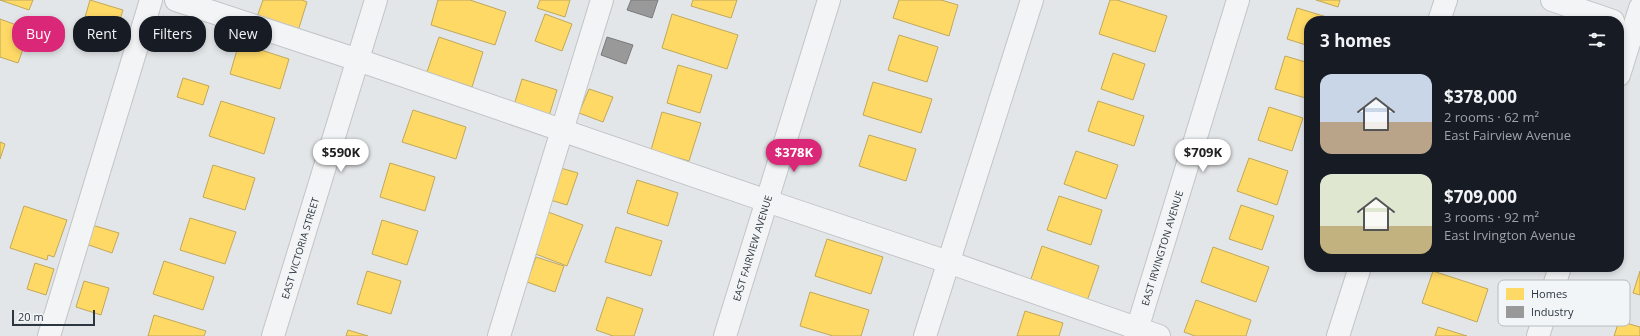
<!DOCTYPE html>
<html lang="en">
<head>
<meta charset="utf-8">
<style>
  :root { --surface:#171b24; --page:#20242c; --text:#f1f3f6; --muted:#9ea1a6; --accent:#db2777 }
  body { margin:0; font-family:"Open Sans",sans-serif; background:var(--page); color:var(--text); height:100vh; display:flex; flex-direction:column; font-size:15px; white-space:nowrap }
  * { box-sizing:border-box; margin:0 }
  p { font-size:13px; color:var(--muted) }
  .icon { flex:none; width:22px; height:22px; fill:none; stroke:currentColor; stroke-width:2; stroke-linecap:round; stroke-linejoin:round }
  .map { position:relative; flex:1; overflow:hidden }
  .details { position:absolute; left:1304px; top:16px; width:320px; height:256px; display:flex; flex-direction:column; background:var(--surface); border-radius:16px; box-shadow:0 2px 6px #0003 }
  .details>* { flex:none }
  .top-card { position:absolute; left:12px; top:16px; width:380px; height:36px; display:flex; gap:8px }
  .scale { position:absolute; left:12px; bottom:10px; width:83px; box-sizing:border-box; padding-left:4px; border:2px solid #2c3640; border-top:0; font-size:11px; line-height:14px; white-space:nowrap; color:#2c3640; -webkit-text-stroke:3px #f2f5f7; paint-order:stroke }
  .price { position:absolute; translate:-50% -34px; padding:0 9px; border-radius:14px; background:#fff; color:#222; font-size:13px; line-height:26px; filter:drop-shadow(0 1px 2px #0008) }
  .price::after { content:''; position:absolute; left:50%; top:24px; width:12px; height:9px; margin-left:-6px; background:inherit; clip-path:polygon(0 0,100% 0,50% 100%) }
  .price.on { background:var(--accent); color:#fff }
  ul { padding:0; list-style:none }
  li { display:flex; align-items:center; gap:12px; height:100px; padding:0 16px }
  li span { display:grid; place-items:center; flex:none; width:112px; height:80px; border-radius:12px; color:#555 }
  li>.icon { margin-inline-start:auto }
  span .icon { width:48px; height:48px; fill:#fffc; stroke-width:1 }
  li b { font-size:17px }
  h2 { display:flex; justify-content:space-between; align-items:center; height:48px; padding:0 16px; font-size:17px }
  .chip { padding:0 14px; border-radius:16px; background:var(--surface); box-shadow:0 2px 6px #0003; font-size:14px; line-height:36px }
  .chip.on { background:var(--accent); color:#fff }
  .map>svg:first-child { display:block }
  .homes { fill:#ffd966; stroke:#c0a85b }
  .industry { fill:#999; stroke:#787b7e }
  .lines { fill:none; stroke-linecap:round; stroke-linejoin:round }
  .minor-casing { stroke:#c2c4c6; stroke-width:24 }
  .minor { stroke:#f3f4f5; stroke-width:22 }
  .labels { text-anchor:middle; stroke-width:4; stroke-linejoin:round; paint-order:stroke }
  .street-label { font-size:10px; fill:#2c3640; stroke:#f2f5f7 }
  .key { fill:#f2f5f7; stroke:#b7bcc0; stroke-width:1 }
  .key-label { font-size:11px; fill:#2c3640 }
</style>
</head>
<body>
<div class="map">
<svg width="1640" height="336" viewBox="0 0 1640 336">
  <rect width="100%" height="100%" fill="#e3e6e8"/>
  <g class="homes">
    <path d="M0 0H33L29 10Z"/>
    <path d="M90 0 123 10 113 41 81 31Z"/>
    <path d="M263 0H302L307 2 298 31 257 17Z"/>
    <path d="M438 0H470L506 12 495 45 431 25Z"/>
    <path d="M540 0H570L565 17 537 8Z"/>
    <path d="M693 0H737L731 18 691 6Z"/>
    <path d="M899 0H941L958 5 949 36 893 18Z"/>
    <path d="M1110 0H1117L1167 16 1155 52 1099 34Z"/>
    <path d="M1316 0H1340L1338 7Z"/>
    <path d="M1297 8 1340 21H1309V46L1287 39Z"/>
    <path d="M545 14 572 24 562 51 535 41Z"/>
    <path d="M672 14 738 35 727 69 662 48Z"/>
    <path d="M163 16 185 25 179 40 157 32Z"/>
    <path d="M0 19 30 30 18 63 0 57Z"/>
    <path d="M899 35 938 47 927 82 888 70Z"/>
    <path d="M439 37 483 52 472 87 427 72Z"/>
    <path d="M239 43 289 59 280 89 230 74Z"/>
    <path d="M1113 53 1145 64 1133 100 1101 89Z"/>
    <path d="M1285 56 1309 63V99L1275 89Z"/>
    <path d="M678 65 712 75 700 113 667 103Z"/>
    <path d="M183 78 209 86 203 105 177 97Z"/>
    <path d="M522 79 557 90 549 116 514 105Z"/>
    <path d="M873 82 932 99 921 133 863 115Z"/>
    <path d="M589 89 613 97 603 122 579 113Z"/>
    <path d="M221 101 275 118 264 154 209 136Z"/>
    <path d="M1098 101 1144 116 1134 146 1088 131Z"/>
    <path d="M1269 107 1303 118 1292 151 1258 140Z"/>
    <path d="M413 110 466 127 456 159 402 142Z"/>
    <path d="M662 112 701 123 689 161 651 150Z"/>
    <path d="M869 135 916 149 906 181 859 166Z"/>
    <path d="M0 142 5 144 0 159Z"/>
    <path d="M1076 151 1118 165 1106 199 1064 184Z"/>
    <path d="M1249 158 1288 171 1277 205 1237 191Z"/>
    <path d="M390 163 435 177 425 211 380 197Z"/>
    <path d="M213 165 255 178 245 210 203 197Z"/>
    <path d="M557 167 578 173 567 205 547 199Z"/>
    <path d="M637 180 678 193 668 226 627 213Z"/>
    <path d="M1059 196 1102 210 1091 245 1047 230Z"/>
    <path d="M1241 205 1274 216 1262 250 1229 239Z"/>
    <path d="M24 206 67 220 54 257 48 255 47 260 10 248Z"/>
    <path d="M548 212 583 225 567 266 533 253Z"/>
    <path d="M190 218 236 232 225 264 180 250Z"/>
    <path d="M382 220 418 231 407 265 372 254Z"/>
    <path d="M92 225 119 233 112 253 86 244Z"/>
    <path d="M616 227 662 241 651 276 605 262Z"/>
    <path d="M827 239 883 257 871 294 815 276Z"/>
    <path d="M1042 246 1099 266 1087 301 1030 282Z"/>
    <path d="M1213 247 1269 267 1256 302 1201 282Z"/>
    <path d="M536 257 564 266 555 292 527 282Z"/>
    <path d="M164 261 214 277 203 310 153 294Z"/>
    <path d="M35 263 54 269 46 295 27 289Z"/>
    <path d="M367 271 401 281 391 314 357 304Z"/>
    <path d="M1433 271 1488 289 1477 322 1422 303Z"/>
    <path d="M1640 271V295L1633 293Z"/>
    <path d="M84 281 109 288 101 315 76 307Z"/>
    <path d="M810 292 869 310 861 336H833L800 326Z"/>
    <path d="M607 297 643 309 634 336H613L596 330Z"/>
    <path d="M1196 300 1251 320 1246 336H1195L1184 332Z"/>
    <path d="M1025 311 1063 323 1059 336H1017Z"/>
    <path d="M154 315 206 331 204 336H148Z"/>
    <path d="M1619 321 1640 327V336H1614Z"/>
    <path d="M1438 327 1467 336H1435Z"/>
    <path d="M348 330 368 336H346Z"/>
  </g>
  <g class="industry">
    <path d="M631 0H658L652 18 627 10Z"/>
    <path d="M607 37 633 45 626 64 601 55Z"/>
  </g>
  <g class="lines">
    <g class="minor-casing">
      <g id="minor">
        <path d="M176 0 358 60 767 201 948 262 1159 336"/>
        <path d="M1552 0 1613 21"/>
        <path d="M1439 21 1446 0"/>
        <path d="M1619 75 1640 8"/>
        <path d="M49 336 151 0"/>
        <path id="s1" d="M273 336 376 0"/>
        <path d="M499 336 602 0"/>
        <path id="s2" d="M725 336 829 0"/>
        <path d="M925 336 1032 0"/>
        <path id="s3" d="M1135 336 1238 0"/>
        <path d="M1338 336 1360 267"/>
        <path d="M1538 336 1560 267"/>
      </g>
    </g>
    <use href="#minor" class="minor"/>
  </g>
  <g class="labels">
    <g class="street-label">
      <text dy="4" stroke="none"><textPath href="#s1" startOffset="92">EAST VICTORIA STREET</textPath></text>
      <text dy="4" stroke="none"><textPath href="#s2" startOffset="92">EAST FAIRVIEW AVENUE</textPath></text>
      <text dy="4" stroke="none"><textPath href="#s3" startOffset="92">EAST IRVINGTON AVENUE</textPath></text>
    </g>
  </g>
  <rect x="1498" y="280" width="132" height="46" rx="6" class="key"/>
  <rect x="1506" y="288" width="18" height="12" fill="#ffd966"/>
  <rect x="1506" y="306" width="18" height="12" fill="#999"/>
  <g class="key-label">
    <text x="1531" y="298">Homes</text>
    <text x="1531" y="316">Industry</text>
  </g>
</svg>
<div class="scale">20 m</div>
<b class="price" style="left:341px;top:173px">$590K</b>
<b class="price on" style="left:794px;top:173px">$378K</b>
<b class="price" style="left:1203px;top:173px">$709K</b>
<div class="top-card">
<a class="chip on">Buy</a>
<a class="chip">Rent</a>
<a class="chip">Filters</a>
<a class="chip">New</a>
</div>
<section class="details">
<h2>3 homes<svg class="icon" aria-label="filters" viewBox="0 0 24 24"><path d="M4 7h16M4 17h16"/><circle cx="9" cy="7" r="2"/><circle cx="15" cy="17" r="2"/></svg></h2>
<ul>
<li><span style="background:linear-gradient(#c9d6e8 60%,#b9a48a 0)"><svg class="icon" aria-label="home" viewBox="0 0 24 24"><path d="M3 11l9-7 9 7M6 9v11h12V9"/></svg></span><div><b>$378,000</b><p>2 rooms · 62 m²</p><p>East Fairview Avenue</p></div></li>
<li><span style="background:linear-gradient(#dfe7d0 65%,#c2b280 0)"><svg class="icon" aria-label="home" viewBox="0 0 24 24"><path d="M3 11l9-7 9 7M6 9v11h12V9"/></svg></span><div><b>$709,000</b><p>3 rooms · 92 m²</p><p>East Irvington Avenue</p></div></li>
</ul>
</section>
</div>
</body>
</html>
